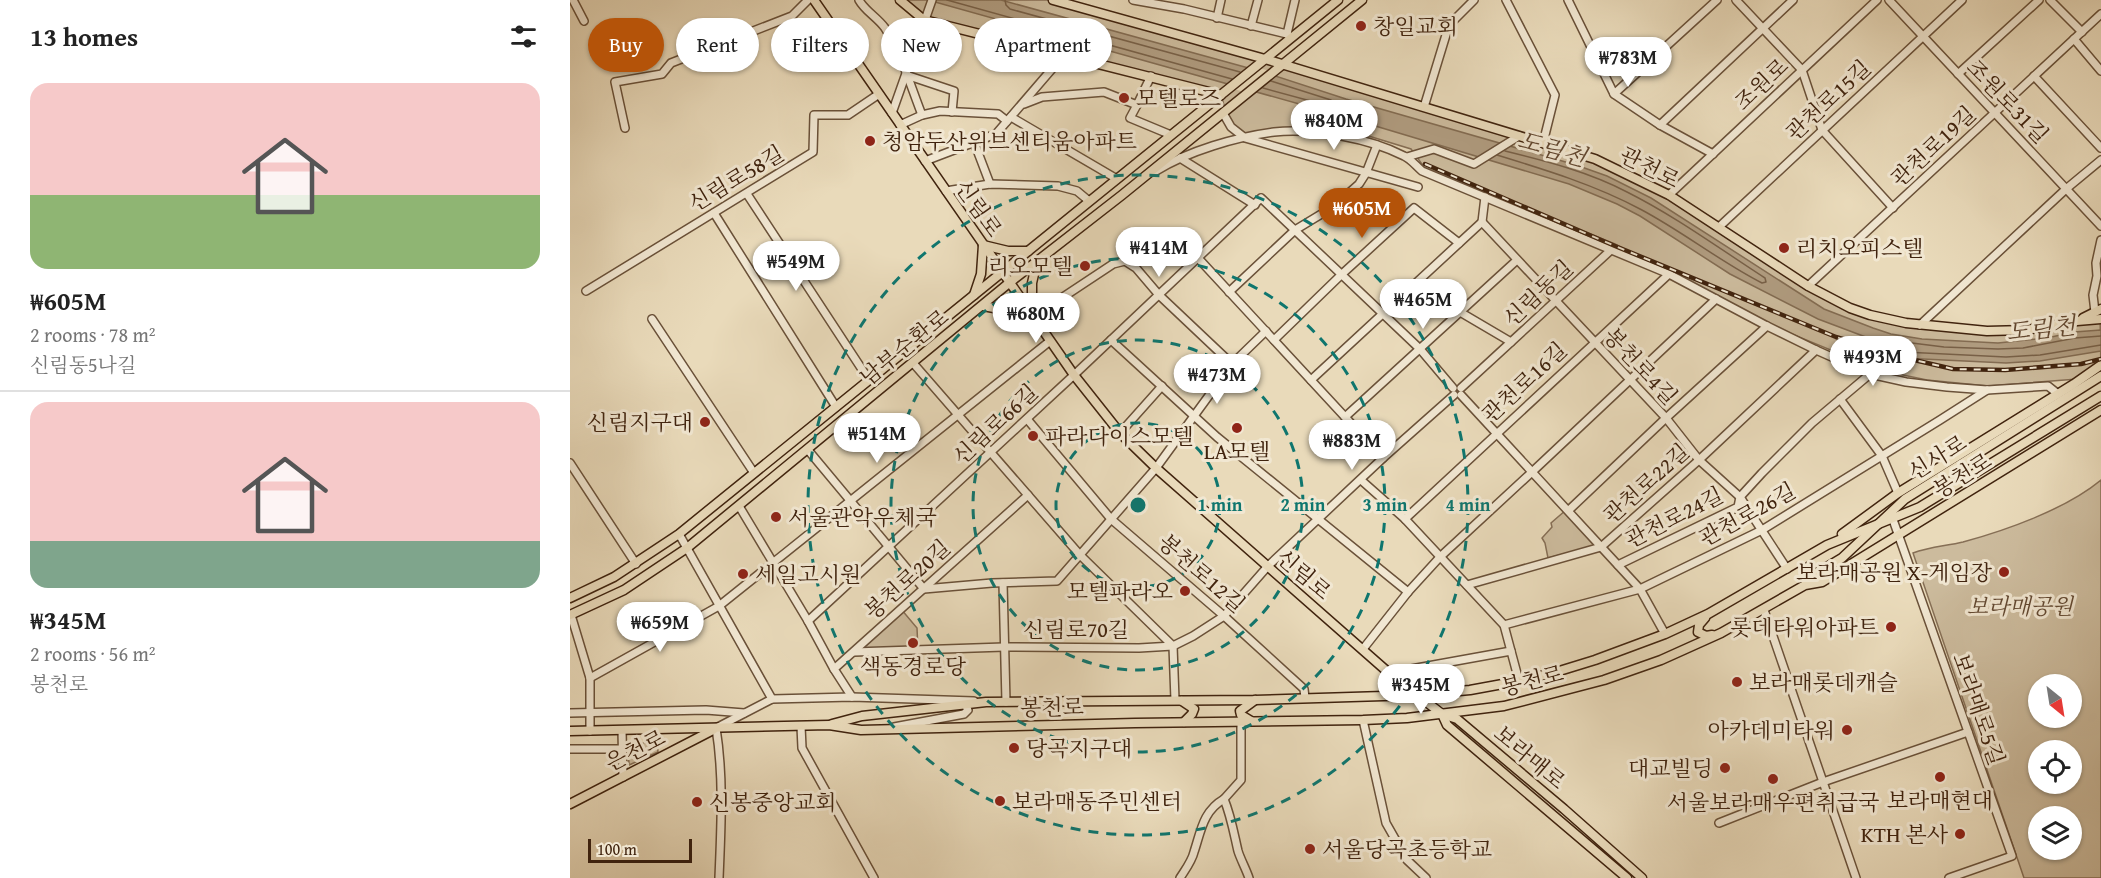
<!DOCTYPE html>
<html lang="en">
<head>
<meta charset="utf-8">
<style>
  :root { --surface:#fff; --page:#f6f6f6; --text:#222; --muted:#767676; --line:#e0e0e0; --accent:#b45309 }
  body { margin:0; font-family:"Gentium Book Plus","Noto Serif KR",serif; background:var(--page); color:var(--text); height:100vh; display:flex; flex-direction:column; font-size:22px; white-space:nowrap }
  * { box-sizing:border-box; margin:0 }
  p { font-size:20px; color:var(--muted) }
  .icon { flex:none; width:33px; height:33px; fill:none; stroke:currentColor; stroke-width:2; stroke-linecap:round; stroke-linejoin:round }
  .map { position:relative; flex:1; overflow:hidden }
  .details { display:flex; flex-direction:column; background:var(--surface); width:570px }
  .details>* { flex:none }
  .banner { position:absolute; left:18px; top:18px; width:570px; height:54px; display:flex; gap:12px }
  .needle { width:39px; rotate:150deg }
  .tools { position:absolute; left:1458px; top:674px; display:grid; gap:12px }
  .tools a { display:grid; place-items:center; width:54px; height:54px; border-radius:50%; background:var(--surface); box-shadow:0 2px 4px #0004; font-size:30px }
  .scale { position:absolute; left:18px; bottom:15px; width:104px; box-sizing:border-box; padding-left:6px; border:3px solid #40230e; border-top:0; font-size:16px; line-height:21px; white-space:nowrap; color:#40230e; -webkit-text-stroke:4px #f1e7d2; paint-order:stroke }
  .price { position:absolute; translate:-50% -51px; padding:0 14px; border-radius:21px; background:#fff; color:#222; font-size:20px; line-height:39px; filter:drop-shadow(0 2px 3px #0008) }
  .price::after { content:''; position:absolute; left:50%; top:36px; width:18px; height:14px; margin-left:-9px; background:inherit; clip-path:polygon(0 0,100% 0,50% 100%) }
  .price.on { background:var(--accent); color:#fff }
  ul { padding:0; list-style:none }
  li { display:grid; align-content:center; gap:12px; height:318px; padding:0 30px }
  li+li { border-top:2px solid var(--line) }
  li span { display:grid; place-items:center; height:186px; border-radius:18px; color:#555 }
  li>.icon { margin-inline-start:auto }
  span .icon { width:108px; height:108px; fill:#fffc; stroke-width:1 }
  li b { font-size:26px }
  h2 { display:flex; justify-content:space-between; align-items:center; height:72px; padding:0 30px; font-size:26px }
  .pill { padding:0 21px; border-radius:27px; background:var(--surface); box-shadow:0 2px 4px #0004; font-size:21px; line-height:54px }
  .pill.on { background:var(--accent); color:#fff }
  main { display:flex; flex:1; min-height:0 }
  .map>svg:first-child { display:block }
  .green { fill:#ccbb9d; stroke:#866f56; stroke-width:1.5; fill-rule:evenodd }
  .water { fill:#b09c80; stroke:#836c52; stroke-width:1.5 }
  .pier { fill:#e9daba }
  .lines { fill:none; stroke-linecap:round; stroke-linejoin:round }
  .shore { stroke:#786047; stroke-width:1.5 }
  .minor-casing { stroke:#6a5139; stroke-width:10 }
  .major-casing { stroke:#40230e; stroke-width:11 }
  .minor { stroke:#f1e7d2; stroke-width:7 }
  .major { stroke:#e9daba; stroke-width:8 }
  .rail-casing { stroke:#40230e; stroke-width:4.5 }
  .rail { stroke:#f1e7d2; stroke-width:2; stroke-dasharray:7; stroke-linecap:butt }
  .ring { fill:none; stroke:#0f766e; stroke-width:3; stroke-dasharray:10 8 }
  .poi-dot { fill:#8f2418; stroke:#f1e7d2; stroke-width:2 }
  .labels { text-anchor:middle; stroke-width:6; stroke-linejoin:round; paint-order:stroke }
  .poi-label { font-size:22px; fill:#40230e; stroke:#f1e7d2; text-anchor:start }
  .street-label { font-size:22px; fill:#40230e; stroke:#f1e7d2 }
  .park-label { font-size:22px; font-style:italic; fill:#634932; stroke:#f1e7d2 }
  .water-label { font-size:24px; font-style:italic; fill:#624730; stroke:#f1e7d2 }
  .centre { fill:#0f766e; stroke:#f1e7d2; stroke-width:3 }
  .ring-label { font-size:18px; text-anchor:middle; font-weight:bold; fill:#0f766e; stroke:#f1e7d2; stroke-width:6; stroke-linejoin:round; paint-order:stroke }
</style>
</head>
<body>
<main>
<section class="details">
<h2>13 homes<svg class="icon" aria-label="filters" viewBox="0 0 24 24"><path d="M4 7h16M4 17h16"/><circle cx="9" cy="7" r="2"/><circle cx="15" cy="17" r="2"/></svg></h2>
<ul>
<li><span style="background:linear-gradient(#f6c9c9 60%,#8fb573 0)"><svg class="icon" aria-label="home" viewBox="0 0 24 24"><path d="M3 11l9-7 9 7M6 9v11h12V9"/></svg></span><div><b>₩605M</b><p>2 rooms · 78 m²</p><p>신림동5나길</p></div></li>
<li><span style="background:linear-gradient(#f6c9c9 75%,#7fa58c 0)"><svg class="icon" aria-label="home" viewBox="0 0 24 24"><path d="M3 11l9-7 9 7M6 9v11h12V9"/></svg></span><div><b>₩345M</b><p>2 rooms · 56 m²</p><p>봉천로</p></div></li>
</ul>
</section>
<div class="map">
<svg width="1531" height="878" viewBox="0 0 1531 878">
  <rect width="100%" height="100%" fill="#e9daba"/>
  <filter id="stains"><feTurbulence type="fractalNoise" baseFrequency=".00333" numOctaves="4"/><feColorMatrix values="0 0 0 0 .2 0 0 0 0 .09 0 0 0 0 .02 0 0 0 .5 -.17"/></filter>
  <radialGradient id="worn" r=".72"><stop offset=".6" stop-color="#630" stop-opacity="0"/><stop offset="1" stop-color="#630" stop-opacity=".3"/></radialGradient>
  <g class="green">
    <path d="M334 0H477L683 58 1028 163 1102 199 1178 250 1304 318 1455 333 1530 313 1531 373 1521 378 1418 386 1357 380 1309 370 1200 325 1045 244 854 167 841 149 779 130 732 128 676 136C657 123 655 113 651 92L362 19 352 14Z"/>
    <path d="M1531 480V878H1454L1343 553C1359 547 1376 546 1393 542 1437 530 1496 509 1531 480ZM1468 684H1502V717H1468ZM1468 750H1502V783H1468ZM1468 816H1502V849H1468Z"/>
    <path d="M996 510 1028 545 978 558 975 543 972 538 982 527 981 523Z"/>
    <path d="M331 609 347 628 348 650 284 652Z"/>
    <path d="M87 742 88 752 59 765 58 744Z"/>
  </g>
  <path class="water" d="M358 0H431L693 72 776 99 1006 165 1037 176 1081 198 1254 309 1303 328 1321 334 1352 339 1428 343 1477 338 1504 332 1531 330V351L1470 361 1436 363 1332 358 1301 339 1248 319 1160 274 1070 216 1047 204 999 184 772 116Z"/>
  <path class="pier" d="M685 67 704 72 678 93 660 88Z"/>
  <g class="lines">
    <g class="shore">
      <path d="M377 0 662 79"/>
      <path d="M435 0 436 5 440 9 670 72"/>
      <path d="M693 88 759 106 762 104 761 100 701 81"/>
      <path d="M927 155C976 170 1025 185 1070 209 1112 231 1149 261 1192 283L1196 282 1195 278C1150 249 1105 216 1057 192 1019 172 976 161 935 151"/>
      <path d="M1531 336 1505 338 1453 348 1428 349 1374 347 1326 341 1323 344 1334 352 1436 357 1470 355 1531 345"/>
    </g>
    <g class="minor-casing">
      <g id="minor">
        <path d="M3 0 14 21"/>
        <path d="M289 0C295 11 307 17 315 28 331 53 341 87 352 115"/>
        <path d="M563 0 614 9 717 34"/>
        <path d="M936 0 985 95 973 143"/>
        <path d="M998 0 1044 94 1090 125 1143 154"/>
        <path d="M1166 0 1232 70 1252 130 1323 208"/>
        <path d="M1319 0 1531 226"/>
        <path d="M1480 0 1512 32"/>
        <path d="M647 18 651 0"/>
        <path d="M681 26 688 0"/>
        <path d="M719 36 717 34 725 0"/>
        <path d="M1504 39 1531 71"/>
        <path d="M1388 74 1469 0"/>
        <path d="M336 75 384 91 382 112"/>
        <path d="M1464 76 1531 148"/>
        <path d="M1044 94 1147 0"/>
        <path d="M454 104 472 97 534 92 567 105 560 118 601 135"/>
        <path d="M567 105 581 76"/>
        <path d="M854 107 879 25 904 0"/>
        <path d="M322 113 362 0"/>
        <path d="M653 113 661 127 675 138 848 187"/>
        <path d="M441 117 547 179"/>
        <path d="M330 125 352 115 370 111 428 114 437 121"/>
        <path d="M1090 125 1223 0"/>
        <path d="M55 128 45 82 92 74 101 63 222 16 238 0"/>
        <path d="M404 142 420 184"/>
        <path d="M837 157 864 149 904 164 949 136"/>
        <path d="M610 158 685 205"/>
        <path d="M355 161 426 134 494 55"/>
        <path d="M586 171C618 151 666 137 704 132 743 128 799 138 834 156 841 159 846 166 852 171L1099 274 1197 326 1246 350 1300 374 1336 382 1377 387 1417 390 1478 386 1488 394"/>
        <path d="M376 191 420 184 488 186 507 191 519 201"/>
        <path d="M177 194 297 377"/>
        <path d="M1099 195 1307 0"/>
        <path d="M144 213 266 407"/>
        <path d="M912 222 1096 418 1129 460 1170 497 1217 569"/>
        <path d="M1149 227 1392 0"/>
        <path d="M628 258 813 458"/>
        <path d="M1238 286 1531 14"/>
        <path d="M16 291 243 152 244 115H278L309 94"/>
        <path d="M659 292 725 230 763 207 789 184 796 173 807 145"/>
        <path d="M890 312 941 342"/>
        <path d="M1525 312 1523 295 1527 276 1526 263 1531 240"/>
        <path d="M463 317 543 264 555 261 566 268 589 295 662 364"/>
        <path d="M82 319 184 473"/>
        <path d="M1350 325 1496 189 1531 160"/>
        <path d="M541 340 647 437 838 592"/>
        <path d="M704 340 771 275 844 208 889 243"/>
        <path d="M343 363 510 555 603 646 605 700"/>
        <path d="M741 380 912 222 915 197"/>
        <path d="M891 388 1042 249"/>
        <path d="M891 395 1070 589 1095 634"/>
        <path d="M1270 399 1312 456 1328 493"/>
        <path d="M775 417 947 260"/>
        <path d="M457 419 541 519 654 616 734 689 735 698"/>
        <path d="M550 433 592 386"/>
        <path d="M238 450 354 589 422 583 487 581 586 468 662 364 696 331"/>
        <path d="M0 463 66 564"/>
        <path d="M791 480 835 519 934 625 949 681"/>
        <path d="M169 506 238 621 264 669"/>
        <path d="M999 510 1096 418 1197 326"/>
        <path d="M1321 514 1442 856 1379 878"/>
        <path d="M835 519 1099 274"/>
        <path d="M109 534 202 699"/>
        <path d="M1048 565 1168 507 1170 497 1192 473 1242 423 1300 374"/>
        <path d="M433 583 436 702"/>
        <path d="M897 585 1031 547 1129 460 1246 350"/>
        <path d="M1194 610 1286 878"/>
        <path d="M1 615 20 678V731"/>
        <path d="M238 621 504 375 691 198 850 349 883 388"/>
        <path d="M934 625 1070 589 1192 530 1370 420 1417 390"/>
        <path d="M793 649 838 592 870 557 962 472 1146 299"/>
        <path d="M284 652 434 647 569 648 603 646 623 636 654 616 698 566 813 458 884 395"/>
        <path d="M819 673 941 651"/>
        <path d="M20 678 149 606 480 341"/>
        <path d="M282 697 264 669 458 495"/>
        <path d="M0 713 136 710 174 713"/>
        <path d="M793 720 816 823 837 860 856 878"/>
        <path d="M671 722V780L654 799C661 816 664 834 668 851 670 858 676 869 679 878"/>
        <path d="M231 726 232 748 304 878"/>
        <path d="M324 727 394 714 398 710 395 704 392 703"/>
        <path d="M52 730 53 777"/>
        <path d="M0 749H53"/>
        <path d="M1149 823 1253 782 1398 732"/>
        <path d="M149 878C151 828 154 778 146 728L202 699 282 697 404 701"/>
        <path d="M610 878C615 870 622 861 624 852 631 831 633 811 654 799"/>
      </g>
    </g>
    <g class="major-casing">
      <g id="major">
        <path d="M244 0 504 375 550 433 586 468 819 673 872 714 887 719 994 809 1072 878"/>
        <path d="M330 0 354 20 651 95"/>
        <path d="M483 0 695 59 1025 159 1099 195 1238 286 1280 308 1300 315 1336 323 1417 331 1456 330 1507 321 1531 319"/>
        <path d="M413 245 438 251H458"/>
        <path d="M404 295 411 274 413 245"/>
        <path d="M413 306 462 315"/>
        <path d="M462 315V283L467 261"/>
        <path d="M1513 318 1531 309"/>
        <path d="M1272 534 1328 493 1504 384 1531 365"/>
        <path d="M1236 584 1247 573 1272 558 1335 499 1531 376"/>
        <path d="M0 598 44 577 109 534 768 0"/>
        <path d="M0 615 54 590 117 548 439 283 552 195 792 0"/>
        <path d="M1135 618 1129 625 1128 632 1136 636 1142 635"/>
        <path d="M612 701 624 709 622 714 614 722"/>
        <path d="M872 714 877 725 1057 878"/>
        <path d="M681 721 671 715 670 711 685 700"/>
        <path d="M262 724 292 716 416 702 685 700 846 695 900 690 949 681 986 672 1025 660 1095 634 1138 614 1257 545 1350 507 1531 396"/>
        <path d="M0 731 259 725 291 730 565 723 793 720 837 718 934 706 1034 680 1091 660 1151 633 1235 585 1252 582 1531 410"/>
        <path d="M0 804 143 730"/>
      </g>
    </g>
    <use href="#minor" class="minor"/>
    <use href="#major" class="major"/>
    <g class="rail-casing">
      <path id="rail" d="M855 164 1045 246 1266 337 1327 356 1383 369 1435 370 1511 364 1531 359"/>
    </g>
    <use href="#rail" class="rail"/>
  </g>
  <g class="ring">
    <circle cx="568" cy="505" r="82"/>
    <circle cx="568" cy="505" r="165"/>
    <circle cx="568" cy="505" r="247"/>
    <circle cx="568" cy="505" r="330"/>
  </g>
  <g class="poi-dot">
    <circle cx="791" cy="26" r="6"/>
    <circle cx="554" cy="98" r="6"/>
    <circle cx="300" cy="141" r="6"/>
    <circle cx="1214" cy="248" r="6"/>
    <circle cx="515" cy="266" r="6"/>
    <circle cx="135" cy="422" r="6"/>
    <circle cx="667" cy="428" r="6"/>
    <circle cx="463" cy="436" r="6"/>
    <circle cx="206" cy="517" r="6"/>
    <circle cx="1434" cy="572" r="6"/>
    <circle cx="173" cy="574" r="6"/>
    <circle cx="615" cy="591" r="6"/>
    <circle cx="1321" cy="627" r="6"/>
    <circle cx="343" cy="643" r="6"/>
    <circle cx="1167" cy="682" r="6"/>
    <circle cx="1277" cy="730" r="6"/>
    <circle cx="444" cy="748" r="6"/>
    <circle cx="1155" cy="768" r="6"/>
    <circle cx="1370" cy="777" r="6"/>
    <circle cx="1203" cy="779" r="6"/>
    <circle cx="430" cy="801" r="6"/>
    <circle cx="127" cy="802" r="6"/>
    <circle cx="1390" cy="834" r="6"/>
    <circle cx="740" cy="849" r="6"/>
  </g>
  <g class="labels">
    <g class="poi-label">
      <text x="803" y="34">창일교회</text>
      <text x="566" y="106">모텔로즈</text>
      <text x="312" y="149">청암두산위브센티움아파트</text>
      <text x="1226" y="256">리치오피스텔</text>
      <text x="503" y="274" text-anchor="end">리오모텔</text>
      <text x="123" y="430" text-anchor="end">신림지구대</text>
      <text x="475" y="444">파라다이스모텔</text>
      <text x="667" y="459" text-anchor="middle">LA모텔</text>
      <text x="218" y="525">서울관악우체국</text>
      <text x="1422" y="580" text-anchor="end">보라매공원 X-게임장</text>
      <text x="185" y="582">세일고시원</text>
      <text x="603" y="599" text-anchor="end">모텔파라오</text>
      <text x="1309" y="635" text-anchor="end">롯데타워아파트</text>
      <text x="343" y="674" text-anchor="middle">색동경로당</text>
      <text x="1179" y="690">보라매롯데캐슬</text>
      <text x="1265" y="738" text-anchor="end">아카데미타워</text>
      <text x="456" y="756">당곡지구대</text>
      <text x="1143" y="776" text-anchor="end">대교빌딩</text>
      <text x="1370" y="808" text-anchor="middle">보라매현대</text>
      <text x="442" y="809">보라매동주민센터</text>
      <text x="139" y="810">신봉중앙교회</text>
      <text x="1203" y="810" text-anchor="middle">서울보라매우편취급국</text>
      <text x="1378" y="842" text-anchor="end">KTH 본사</text>
      <text x="752" y="857">서울당곡초등학교</text>
    </g>
    <g class="street-label">
      <text transform="translate(1191 84) rotate(-43)" y="8">조원로</text>
      <text transform="translate(1258 100) rotate(-43)" y="8">관천로15길</text>
      <text transform="translate(1438 101) rotate(46)" y="8">조원로31길</text>
      <text transform="translate(1363 146) rotate(-43)" y="8">관천로19길</text>
      <text transform="translate(1080 167) rotate(27)" y="8">관천로</text>
      <text transform="translate(166 178) rotate(-31)" y="8">신림로58길</text>
      <text transform="translate(409 208) rotate(55)" y="8">신림로</text>
      <text transform="translate(968 293) rotate(-43)" y="8">신림동길</text>
      <text transform="translate(334 347) rotate(-39)" y="8">남부순환로</text>
      <text transform="translate(1071 366) rotate(47)" y="8">봉천로4길</text>
      <text transform="translate(954 382) rotate(-43)" y="8">관천로16길</text>
      <text transform="translate(425 424) rotate(-43)" y="8">신림로66길</text>
      <text transform="translate(1367 457) rotate(-32)" y="8">신사로</text>
      <text transform="translate(1392 475) rotate(-32)" y="8">봉천로</text>
      <text transform="translate(1076 483) rotate(-42)" y="8">관천로22길</text>
      <text transform="translate(1177 514) rotate(-29)" y="8">관천로26길</text>
      <text transform="translate(1104 517) rotate(-27)" y="8">관천로24길</text>
      <text transform="translate(632 573) rotate(41)" y="8">봉천로12길</text>
      <text transform="translate(734 574) rotate(41)" y="8">신림로</text>
      <text transform="translate(337 579) rotate(-42)" y="8">봉천로20길</text>
      <text x="506" y="637">신림로70길</text>
      <text transform="translate(962 680) rotate(-14)" y="8">봉천로</text>
      <text transform="translate(482 707) rotate(-1)" y="8">봉천로</text>
      <text transform="translate(1409 709) rotate(71)" y="8">보라매로5길</text>
      <text transform="translate(65 750) rotate(-27)" y="8">은천로</text>
      <text transform="translate(960 757) rotate(40)" y="8">보라매로</text>
    </g>
    <g class="park-label">
      <text x="1450" y="614">보라매공원</text>
    </g>
    <g class="water-label">
      <text transform="translate(982 149) rotate(16)" y="8">도림천</text>
      <text transform="translate(1471 329) rotate(-6)" y="8">도림천</text>
    </g>
  </g>
  <circle cx="568" cy="505" r="9" class="centre"/>
  <g class="ring-label">
    <text x="650" y="511">1 min</text>
    <text x="733" y="511">2 min</text>
    <text x="815" y="511">3 min</text>
    <text x="898" y="511">4 min</text>
  </g>
  <rect width="100%" height="100%" filter="url(#stains)"/>
  <rect width="100%" height="100%" fill="url(#worn)"/>
</svg>
<div class="tools">
<a><svg class="needle" viewBox="-14 -14 28 28"><path d="M0-13l5 13h-10z" fill="#e53935"/><path d="M0 13l5-13h-10z" fill="#767676"/></svg></a>
<a><svg class="icon" aria-label="locate" viewBox="0 0 24 24"><circle cx="12" cy="12" r="6"/><path d="M12 2v4M12 18v4M2 12h4M18 12h4"/></svg></a>
<a><svg class="icon" aria-label="layers" viewBox="0 0 24 24"><path d="M12 4l9 5-9 5-9-5zM3 14l9 5 9-5"/></svg></a>
</div>
<div class="scale">100 m</div>
<b class="price" style="left:1058px;top:88px">₩783M</b>
<b class="price" style="left:764px;top:151px">₩840M</b>
<b class="price on" style="left:792px;top:239px">₩605M</b>
<b class="price" style="left:589px;top:278px">₩414M</b>
<b class="price" style="left:226px;top:292px">₩549M</b>
<b class="price" style="left:853px;top:330px">₩465M</b>
<b class="price" style="left:466px;top:344px">₩680M</b>
<b class="price" style="left:1303px;top:387px">₩493M</b>
<b class="price" style="left:647px;top:405px">₩473M</b>
<b class="price" style="left:307px;top:464px">₩514M</b>
<b class="price" style="left:782px;top:471px">₩883M</b>
<b class="price" style="left:90px;top:653px">₩659M</b>
<b class="price" style="left:851px;top:715px">₩345M</b>
<div class="banner">
<a class="pill on">Buy</a>
<a class="pill">Rent</a>
<a class="pill">Filters</a>
<a class="pill">New</a>
<a class="pill">Apartment</a>
</div>
</div>
</main>
</body>
</html>
